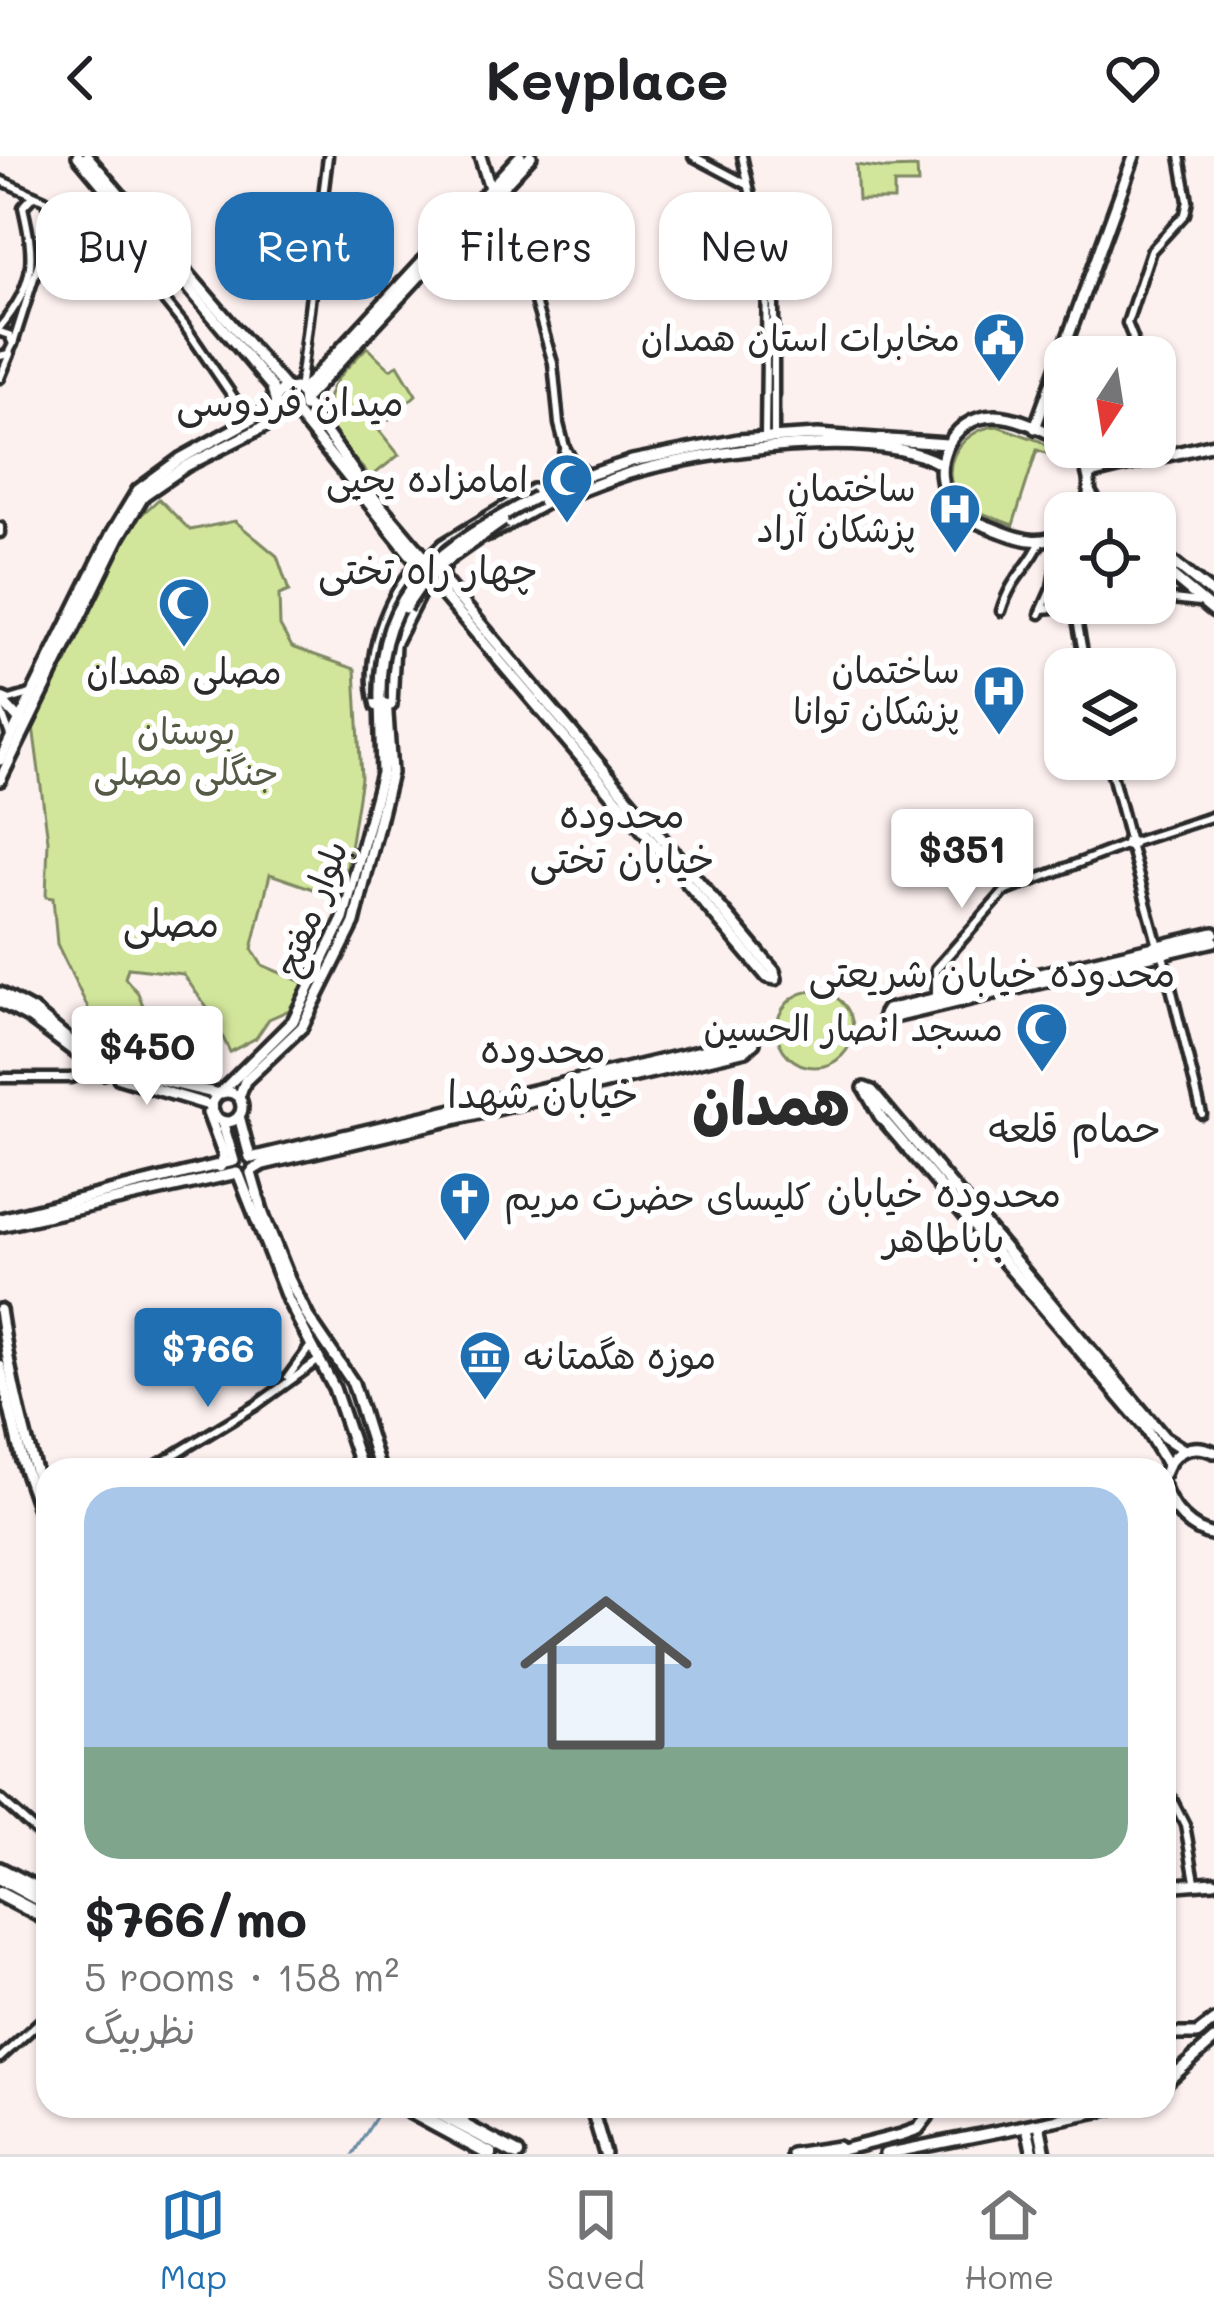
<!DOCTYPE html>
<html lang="en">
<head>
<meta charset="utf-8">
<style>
  :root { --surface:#fff; --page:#f6f6f6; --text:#202124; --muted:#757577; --line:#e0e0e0; --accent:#1f6fb2 }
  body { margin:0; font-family:Mali,"Playpen Sans Arabic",sans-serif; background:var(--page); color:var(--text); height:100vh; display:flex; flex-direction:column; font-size:45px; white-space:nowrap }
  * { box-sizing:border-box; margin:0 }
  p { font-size:39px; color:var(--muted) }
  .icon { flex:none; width:66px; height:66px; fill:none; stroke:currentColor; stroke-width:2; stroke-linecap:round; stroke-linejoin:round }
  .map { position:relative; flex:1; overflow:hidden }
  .drawer { position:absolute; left:36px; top:1302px; width:1140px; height:660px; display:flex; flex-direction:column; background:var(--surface); border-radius:36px; box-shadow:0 3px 9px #0004 }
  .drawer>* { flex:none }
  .banner { position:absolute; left:36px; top:36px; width:1143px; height:108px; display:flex; gap:24px }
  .needle { width:78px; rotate:192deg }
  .buttons { position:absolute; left:1044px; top:180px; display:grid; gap:24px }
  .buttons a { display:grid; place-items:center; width:132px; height:132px; border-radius:24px; background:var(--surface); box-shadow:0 3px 9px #0004; font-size:60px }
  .price { position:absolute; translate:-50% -102px; padding:0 27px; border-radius:12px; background:#fff; color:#222; font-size:39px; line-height:78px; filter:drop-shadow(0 3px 6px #0008) }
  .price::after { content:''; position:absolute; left:50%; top:72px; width:36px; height:27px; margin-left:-18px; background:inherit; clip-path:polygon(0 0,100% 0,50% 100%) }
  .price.selected { background:var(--accent); color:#fff }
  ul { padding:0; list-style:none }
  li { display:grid; align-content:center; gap:24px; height:636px; padding:0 48px }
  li+li { border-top:3px solid var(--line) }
  li span { display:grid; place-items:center; height:372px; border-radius:36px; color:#555 }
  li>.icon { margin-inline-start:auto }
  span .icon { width:216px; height:216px; fill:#fffc; stroke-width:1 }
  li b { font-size:51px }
  .chip { padding:0 42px; border-radius:36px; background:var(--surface); box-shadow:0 3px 9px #0004; font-size:42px; line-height:108px }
  .chip.selected { background:var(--accent); color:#fff }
  header { display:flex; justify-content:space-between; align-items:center; height:156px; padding:0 48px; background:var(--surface); font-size:54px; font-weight:800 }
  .tab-bar { display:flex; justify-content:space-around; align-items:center; height:168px; border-top:3px solid var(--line); background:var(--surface); font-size:33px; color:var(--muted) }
  .tab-bar a { display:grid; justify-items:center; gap:6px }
  .tab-bar .selected { color:var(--accent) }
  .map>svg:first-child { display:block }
  .green { fill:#d2e69b; stroke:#7e8863; stroke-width:3 }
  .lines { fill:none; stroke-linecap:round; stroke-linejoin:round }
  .stream { stroke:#6b8da5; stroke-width:3 }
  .minor-casing { stroke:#2b2b2b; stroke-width:15 }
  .major-casing { stroke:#2b2b2b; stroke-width:18 }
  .highway-casing { stroke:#2b2b2b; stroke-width:21 }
  .minor { stroke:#fff; stroke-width:6 }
  .major { stroke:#fff; stroke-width:9 }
  .highway { stroke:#fff; stroke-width:12 }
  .major-bridge-casing { stroke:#2b2b2b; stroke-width:18; stroke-linecap:butt }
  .major-bridge { stroke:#fff; stroke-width:9 }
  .labels { text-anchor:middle; stroke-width:12; stroke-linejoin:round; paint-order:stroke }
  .poi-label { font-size:36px; fill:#2b2b2b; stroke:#fff; text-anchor:end }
  .park-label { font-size:36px; fill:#555a47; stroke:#fff }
  .street-label { font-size:36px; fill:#2b2b2b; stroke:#fff }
  .neighbourhood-label { font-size:39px; fill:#2b2b2b; stroke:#fff }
  .town-label { font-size:60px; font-weight:bold; fill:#2b2b2b; stroke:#fff }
</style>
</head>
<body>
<header><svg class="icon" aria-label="back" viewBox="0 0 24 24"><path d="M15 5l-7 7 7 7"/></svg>Keyplace<svg class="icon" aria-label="heart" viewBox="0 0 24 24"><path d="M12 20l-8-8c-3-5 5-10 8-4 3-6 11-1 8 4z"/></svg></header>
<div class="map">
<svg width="1214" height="1998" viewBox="0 0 1214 1998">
  <rect width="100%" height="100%" fill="#fdf1f0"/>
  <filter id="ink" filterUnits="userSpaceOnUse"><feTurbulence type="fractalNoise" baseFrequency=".00833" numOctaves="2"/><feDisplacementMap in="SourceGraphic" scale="24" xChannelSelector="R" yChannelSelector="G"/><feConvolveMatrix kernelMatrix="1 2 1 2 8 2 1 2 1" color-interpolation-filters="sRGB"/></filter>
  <g filter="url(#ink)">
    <g class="green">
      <path d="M856 9 885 13 917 12 918 28H894V44H858Z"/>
      <path d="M367 191 390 213 398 209 416 239 378 273 399 299 371 321 326 273C323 229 339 221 367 191Z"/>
      <path d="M997 270 1040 285 1071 306 1037 294 1013 369C998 363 980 358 967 349 931 320 958 273 997 270Z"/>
      <path d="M159 343 190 374 235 365 277 400 289 435 279 439 280 470 292 491 355 513 361 622 342 743 270 718 252 793 262 809 304 827 289 854 269 863 256 882 230 896 212 859 183 818 128 812 125 822 138 837 148 862 143 876 125 886 119 905 114 906 57 788 53 742 46 741 48 684 33 570 125 384 139 361Z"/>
      <circle cx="815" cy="873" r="38"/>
    </g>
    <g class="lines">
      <path class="stream" d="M353 1998 383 1950"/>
      <g class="minor-casing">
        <g id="minor">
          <path d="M693 0 748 29"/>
          <path d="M742 0 767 111 765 282"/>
          <path d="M0 24 45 44 52 65 13 188"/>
          <path d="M502 33 553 207 559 268 565 291 572 304 587 318"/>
          <path d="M486 50 508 65"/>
          <path d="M49 79 64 80 143 118 184 169 248 263"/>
          <path d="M770 118 774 126V281"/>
          <path d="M0 171C36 128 35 103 23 51L33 40"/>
          <path d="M0 176 9 179 13 188 8 198 0 200"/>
          <path d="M1127 201 1133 182 1127 167 1151 95 1185 58 1188 45 1180 0"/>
          <path d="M0 222 10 198"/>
          <path d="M299 235 328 0"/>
          <path d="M1084 306 1087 291"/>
          <path d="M557 328 565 294"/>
          <path d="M0 371V377"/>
          <path d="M1155 441 1199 446"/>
          <path d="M1075 452 1086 513"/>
          <path d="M1043 453 1105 447"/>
          <path d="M1001 455C1012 419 1028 414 1041 385"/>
          <path d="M1040 458 1052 431 1061 381"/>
          <path d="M3 541 10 544 30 538"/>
          <path d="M0 552 11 582"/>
          <path d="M1108 603 1129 683"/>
          <path d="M1134 686 1127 684 1125 690 1131 692 1134 686 1214 660"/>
          <path d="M1131 692 1158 790"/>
          <path d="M1163 799 1202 958"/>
          <path d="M936 841V813L1004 736 1125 689"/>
          <path d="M0 922H70L97 915"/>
          <path d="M288 1221 312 1188"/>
          <path d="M149 1314 255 1250 319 1204"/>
          <path d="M1164 1628 1185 1669 1195 1725"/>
          <path d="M0 1643 48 1686"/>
          <path d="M0 1902 48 1858"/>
          <path d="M457 1950 466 1967"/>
        </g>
      </g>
      <g class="major-casing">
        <g id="major">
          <path d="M78 0 272 231 277 253"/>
          <path d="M87 0 286 232"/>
          <path d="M480 0 490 32"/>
          <path d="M301 236 520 0"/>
          <path d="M276 241 282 234 295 232 303 239 304 251"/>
          <path d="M305 243 531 0"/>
          <path d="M298 259 430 423 767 821 776 823 774 815 364 330 305 247"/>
          <path d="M1035 272 1134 0"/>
          <path d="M1065 285C1045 275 1018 260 995 260 950 260 925 314 953 349 966 364 985 369 1002 376 1025 385 1042 389 1065 377"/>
          <path d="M1072 291C1091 311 1094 332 1084 357"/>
          <path d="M1089 318 1214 288"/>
          <path d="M1090 337 1104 357"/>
          <path d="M536 341 556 330 632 305 738 284 818 279 947 288"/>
          <path d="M539 347C572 341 604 323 637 315 710 295 874 270 941 308"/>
          <path d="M489 379 547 346"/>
          <path d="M1155 392 1214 439"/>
          <path d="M1155 406 1214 455"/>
          <path d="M444 412 434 409 431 401 443 389 533 334 545 335"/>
          <path d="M0 543 22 567"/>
          <path d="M391 549 394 488 421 435"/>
          <path d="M377 550C364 503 387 441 421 406"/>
          <path d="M0 604 112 377 138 334 180 303 276 250"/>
          <path d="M0 624 119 381 144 339 186 310 285 260"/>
          <path d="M1214 777 887 854 884 859 890 862 1214 785"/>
          <path d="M0 837 35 856 100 910 219 938"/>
          <path d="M0 846 30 862 103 917"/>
          <path d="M119 922 212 950"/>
          <circle cx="227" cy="951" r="15"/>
          <path d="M220 937 293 865 343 763 382 617 380 544"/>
          <path d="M239 941 245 925 302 871 354 767 391 617 386 543"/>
          <path d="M208 957 224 1000 220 1011"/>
          <path d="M239 960 250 1001"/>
          <path d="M251 1002 748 884 754 887 746 894 263 1008 253 1014"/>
          <path d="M251 1017 263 1058 289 1123 308 1161 353 1227 380 1314"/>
          <path d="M239 1019 288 1144 334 1232 362 1314"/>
          <path d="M0 1063 234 1005 222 965"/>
          <path d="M0 1070 237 1017"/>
          <path d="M0 1154C10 1223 25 1288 48 1354"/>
          <path d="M0 1210 22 1305 48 1379"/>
          <path d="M1167 1308 1144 1270 880 960 864 932 872 935 1164 1281 1184 1294"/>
          <path d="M1164 1318C1172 1295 1192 1286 1214 1296"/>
          <path d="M1164 1332C1172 1354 1191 1375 1214 1379"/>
          <path d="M0 1712 48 1737"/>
          <path d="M1164 1730 1214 1726"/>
          <path d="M1164 1878H1197L1214 1865"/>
          <path d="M1164 1928 1214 1884"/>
          <path d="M591 1950 605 1998"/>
          <path d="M1039 1968 1045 1998"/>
          <path d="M1027 1971 1033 1998"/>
          <path d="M792 1998 838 1991"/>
          <path d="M826 1998 901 1979 918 1973 928 1960 927 1950"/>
          <path d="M885 1998 1124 1950"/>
        </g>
      </g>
      <g class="highway-casing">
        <g id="highway">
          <path d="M0 1722 48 1748"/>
          <path d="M0 1738 48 1763"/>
          <path d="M401 1950 490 1998"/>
          <path d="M426 1950 517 1998"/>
        </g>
      </g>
      <use href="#minor" class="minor"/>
      <use href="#major" class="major"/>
      <use href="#highway" class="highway"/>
      <g class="major-bridge-casing">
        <g id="major-bridge">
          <path d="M405 452 429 417 503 365"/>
          <path d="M380 544C377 430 445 390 536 341"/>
        </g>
      </g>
      <use href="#major-bridge" class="major-bridge"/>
    </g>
  </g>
  <defs>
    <g id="civic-pin" transform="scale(2.7)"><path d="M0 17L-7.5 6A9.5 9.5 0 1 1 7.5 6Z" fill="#1f6fb2" stroke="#fff"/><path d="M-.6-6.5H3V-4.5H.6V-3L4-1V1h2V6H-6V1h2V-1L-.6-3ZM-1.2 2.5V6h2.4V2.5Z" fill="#fff"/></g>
    <g id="mosque-pin" transform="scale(2.7)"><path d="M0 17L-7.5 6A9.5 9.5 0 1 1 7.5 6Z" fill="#1f6fb2" stroke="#fff"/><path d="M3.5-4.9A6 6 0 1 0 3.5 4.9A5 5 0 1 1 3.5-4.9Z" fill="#fff"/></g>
    <g id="hospital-pin" transform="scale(2.7)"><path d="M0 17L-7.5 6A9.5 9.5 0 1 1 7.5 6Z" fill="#1f6fb2" stroke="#fff"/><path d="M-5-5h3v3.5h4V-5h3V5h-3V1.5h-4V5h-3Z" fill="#fff"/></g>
    <g id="church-pin" transform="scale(2.7)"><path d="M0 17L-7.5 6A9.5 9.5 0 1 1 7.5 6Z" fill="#1f6fb2" stroke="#fff"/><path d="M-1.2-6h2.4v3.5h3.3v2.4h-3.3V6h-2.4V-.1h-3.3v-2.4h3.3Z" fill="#fff"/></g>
    <g id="museum-pin" transform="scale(2.7)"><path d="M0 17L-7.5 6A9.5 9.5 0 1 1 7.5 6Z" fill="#1f6fb2" stroke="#fff"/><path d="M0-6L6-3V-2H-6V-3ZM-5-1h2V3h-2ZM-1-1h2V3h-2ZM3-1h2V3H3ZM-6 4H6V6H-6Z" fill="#fff"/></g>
  </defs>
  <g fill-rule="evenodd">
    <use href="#civic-pin" x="999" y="182"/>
    <use href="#mosque-pin" x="567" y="323"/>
    <use href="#hospital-pin" x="955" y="353"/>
    <use href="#mosque-pin" x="184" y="447"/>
    <use href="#hospital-pin" x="999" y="535"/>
    <use href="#mosque-pin" x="1042" y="872"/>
    <use href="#church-pin" x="465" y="1041"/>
    <use href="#museum-pin" x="485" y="1200"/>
  </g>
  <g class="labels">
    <g class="poi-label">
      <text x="960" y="195">مخابرات استان همدان</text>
      <text x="528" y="336">امامزاده یحیی</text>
      <text x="916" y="345">ساختمان<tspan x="916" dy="41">پزشکان آراد</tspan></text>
      <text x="960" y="527">ساختمان<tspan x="960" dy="41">پزشکان توانا</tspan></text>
      <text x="184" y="528" text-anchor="middle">مصلی همدان</text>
      <text x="1003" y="885">مسجد انصار الحسین</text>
      <text x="504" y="1054" text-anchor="start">کلیسای حضرت مریم</text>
      <text x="524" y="1213" text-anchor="start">موزه هگمتانه</text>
    </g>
    <g class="park-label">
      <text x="186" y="588">بوستان<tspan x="186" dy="41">جنگلی مصلی</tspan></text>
    </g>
    <g class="street-label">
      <text transform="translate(311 752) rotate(-69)" y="13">بلوار مفتح</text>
    </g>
    <g class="neighbourhood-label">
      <text x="290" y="260">میدان فردوسی</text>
      <text x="428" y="428">چهار راه تختی</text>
      <text x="622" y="672">محدوده<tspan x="622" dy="45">خیابان تختی</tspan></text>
      <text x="171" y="781">مصلی</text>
      <text x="992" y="831">محدوده خیابان شریعتی</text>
      <text x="543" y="907">محدوده<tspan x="543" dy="45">خیابان شهدا</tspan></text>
      <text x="1074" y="986">حمام قلعه</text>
      <text x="944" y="1051">محدوده خیابان<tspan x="944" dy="45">باباطاهر</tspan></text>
    </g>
    <g class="town-label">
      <text x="771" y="969">همدان</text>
    </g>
  </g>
</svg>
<div class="buttons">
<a><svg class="needle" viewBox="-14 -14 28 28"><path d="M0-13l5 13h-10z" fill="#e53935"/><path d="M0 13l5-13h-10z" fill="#757577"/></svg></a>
<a><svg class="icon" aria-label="locate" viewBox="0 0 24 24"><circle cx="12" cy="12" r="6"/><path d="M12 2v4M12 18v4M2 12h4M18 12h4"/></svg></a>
<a><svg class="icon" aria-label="layers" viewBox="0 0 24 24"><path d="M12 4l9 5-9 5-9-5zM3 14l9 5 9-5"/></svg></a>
</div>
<b class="price" style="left:962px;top:755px">$351</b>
<b class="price" style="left:147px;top:952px">$450</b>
<b class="price selected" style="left:208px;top:1254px">$766</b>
<div class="banner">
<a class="chip">Buy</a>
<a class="chip selected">Rent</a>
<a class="chip">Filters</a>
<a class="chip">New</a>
</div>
<section class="drawer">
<ul>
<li><span style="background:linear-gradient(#a9c7e8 70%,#7fa58c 0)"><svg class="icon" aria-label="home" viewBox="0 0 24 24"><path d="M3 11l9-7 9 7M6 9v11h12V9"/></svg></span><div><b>$766/mo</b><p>5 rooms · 158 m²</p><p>نظربیگ</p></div></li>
</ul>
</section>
</div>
<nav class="tab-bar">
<a class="selected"><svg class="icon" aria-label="map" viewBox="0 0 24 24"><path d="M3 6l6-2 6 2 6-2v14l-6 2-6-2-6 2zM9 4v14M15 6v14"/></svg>Map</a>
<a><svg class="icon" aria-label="saved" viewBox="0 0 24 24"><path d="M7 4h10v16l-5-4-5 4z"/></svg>Saved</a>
<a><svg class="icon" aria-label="home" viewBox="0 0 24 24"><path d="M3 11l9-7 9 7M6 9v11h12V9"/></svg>Home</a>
</nav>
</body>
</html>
